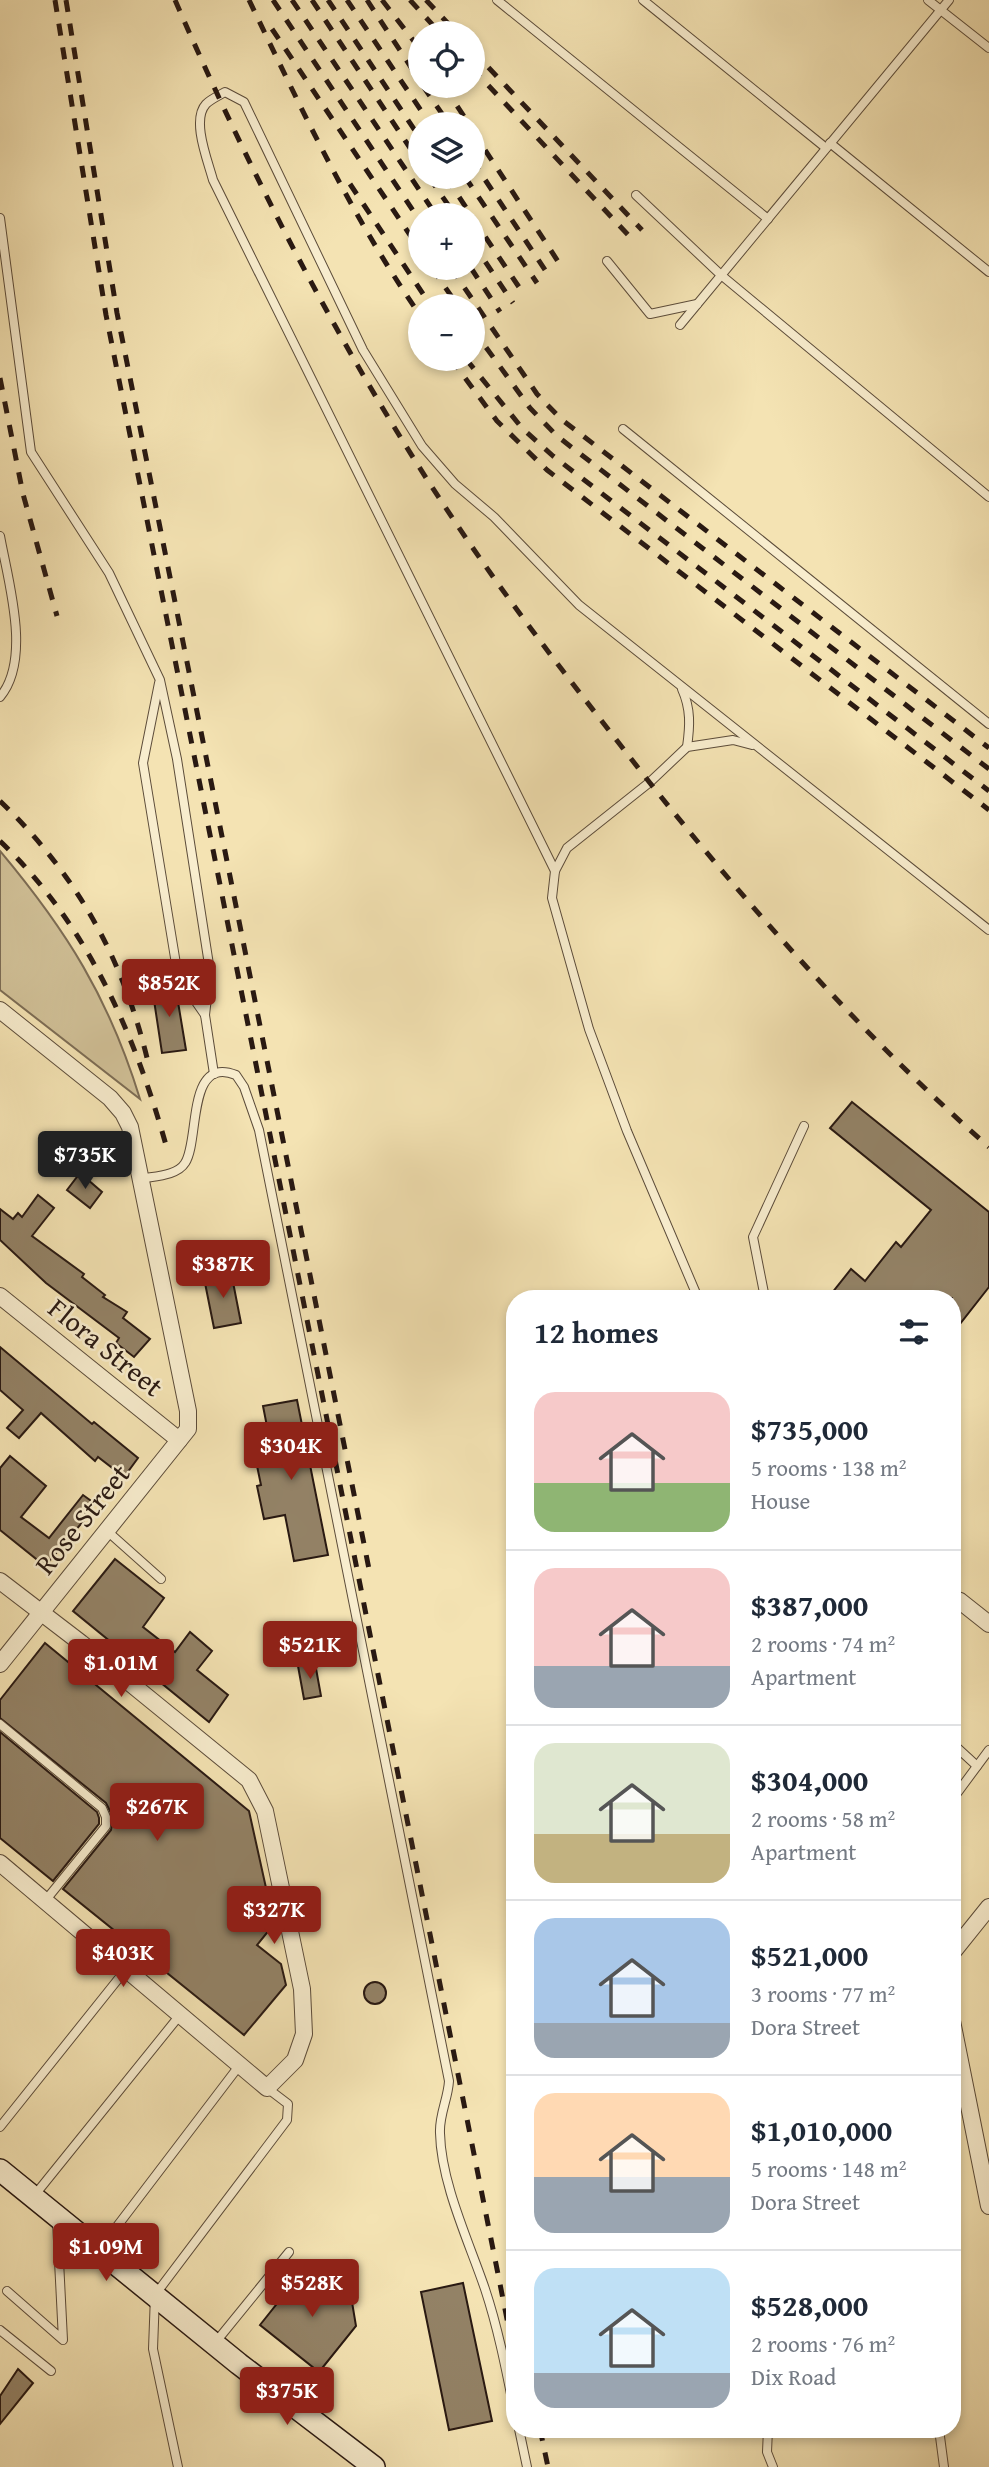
<!DOCTYPE html>
<html lang="en">
<head>
<meta charset="utf-8">
<style>
  :root { --surface:#fff; --page:#f6f6f7; --text:#1f2937; --muted:#747a83; --line:#e0e1e3; --accent:#8f2418 }
  body { margin:0; font-family:"Gentium Book Plus",serif; background:var(--page); color:var(--text); height:100vh; display:flex; flex-direction:column; font-size:26px; white-space:nowrap }
  * { box-sizing:border-box; margin:0 }
  p { font-size:23px; color:var(--muted) }
  .icon { flex:none; width:38px; height:38px; fill:none; stroke:currentColor; stroke-width:2; stroke-linecap:round; stroke-linejoin:round }
  .map { position:relative; flex:1; overflow:hidden }
  .panel { position:absolute; left:506px; top:1290px; width:455px; height:1148px; display:flex; flex-direction:column; background:var(--surface); border-radius:28px; box-shadow:0 4px 10px #0003 }
  .panel>* { flex:none }
  .fabs { position:absolute; left:408px; top:21px; display:grid; gap:14px }
  .fabs a { display:grid; place-items:center; width:77px; height:77px; border-radius:50%; background:var(--surface); box-shadow:0 4px 10px #0003; font-size:35px }
  .price { position:absolute; translate:-50% -60px; padding:0 16px; border-radius:7px; background:var(--accent); color:#fff; font-size:23px; line-height:46px; filter:drop-shadow(0 2px 4px #0008) }
  .price::after { content:''; position:absolute; left:50%; top:42px; width:21px; height:16px; margin-left:-10px; background:inherit; clip-path:polygon(0 0,100% 0,50% 100%) }
  .price.current { background:#222; color:#fff }
  ul { padding:0; list-style:none }
  li { display:flex; align-items:center; gap:21px; height:175px; padding:0 28px }
  li+li { border-top:2px solid var(--line) }
  li span { display:grid; place-items:center; flex:none; width:196px; height:140px; border-radius:21px; color:#555 }
  li>.icon { margin-inline-start:auto }
  span .icon { width:84px; height:84px; fill:#fffc; stroke-width:1 }
  li b { font-size:30px }
  h2 { display:flex; justify-content:space-between; align-items:center; height:84px; padding:0 28px; font-size:30px }
  .map>svg:first-child { display:block }
  .green { fill:#d1c198; stroke:#7d6d55; stroke-width:2 }
  .building { fill:#938266; stroke:#291912; stroke-width:2 }
  .lines { fill:none; stroke-linecap:round; stroke-linejoin:round }
  .service-casing { stroke:#5c4c3a; stroke-width:10 }
  .minor-casing { stroke:#5c4c3a; stroke-width:18 }
  .secondary-casing { stroke:#291912; stroke-width:24 }
  .service { stroke:#f8edce; stroke-width:8 }
  .minor { stroke:#f8edce; stroke-width:16 }
  .secondary { stroke:#f8edce; stroke-width:21 }
  .rail { stroke:#291912; stroke-width:5; stroke-dasharray:12 12; stroke-linecap:butt }
  .labels { text-anchor:middle; stroke-width:5; stroke-linejoin:round; paint-order:stroke }
  .street-label { font-size:28px; fill:#291912; stroke:#f8edce }
</style>
</head>
<body>
<div class="map">
<svg width="989" height="2467" viewBox="0 0 989 2467">
  <rect width="100%" height="100%" fill="#f4e3b3"/>
  <filter id="stains"><feTurbulence type="fractalNoise" baseFrequency=".00286" numOctaves="4"/><feColorMatrix values="0 0 0 0 .2 0 0 0 0 .09 0 0 0 0 .02 0 0 0 .5 -.17"/></filter>
  <radialGradient id="worn" r=".72"><stop offset=".6" stop-color="#630" stop-opacity="0"/><stop offset="1" stop-color="#630" stop-opacity=".3"/></radialGradient>
  <path class="green" d="M0 851C67 931 109 998 140 1099L0 990Z"/>
  <g class="building">
    <path d="M175 984 186 1050 162 1053 152 987Z"/>
    <path d="M852 1102 989 1212V1287L952 1334V1298H828L851 1269 865 1281 896 1242 901 1247 931 1210 830 1128Z"/>
    <path d="M80 1173 102 1192 90 1208 67 1190Z"/>
    <path d="M38 1195 54 1208 32 1236 84 1274 82 1277 105 1295 103 1297 127 1312 123 1318 150 1339 134 1357 116 1343 119 1338 46 1283 0 1240V1209L13 1219 18 1213 22 1217Z"/>
    <path d="M231 1272 241 1323 214 1328 204 1278Z"/>
    <path d="M0 1347 92 1424 94 1422 138 1458 124 1477 98 1457 95 1461 41 1413 19 1438 7 1428 23 1410 0 1390Z"/>
    <path d="M297 1400 328 1555 294 1561 285 1515 264 1519 257 1486 261 1485 256 1461 273 1457 263 1406Z"/>
    <path d="M10 1456 46 1486 21 1517 49 1538 83 1495 94 1503 84 1516 86 1518 45 1566 0 1530V1468Z"/>
    <path d="M115 1559 164 1598 143 1627 175 1652 190 1632 212 1651 197 1670 228 1695 209 1722 73 1611Z"/>
    <path d="M45 1643 249 1811 274 1924 257 1945 281 1964 286 1985 244 2035 63 1889 111 1830 113 1817 106 1803 0 1718V1700Z"/>
    <path d="M315 1663 321 1696 304 1699 298 1666Z"/>
    <path d="M0 1732 97 1812 99 1818V1824L53 1881 0 1838Z"/>
    <circle cx="375" cy="1993" r="11"/>
    <path d="M307 2266 352 2302 356 2326 319 2372 260 2325Z"/>
    <path d="M463 2283 492 2421 449 2430 421 2292Z"/>
    <path d="M18 2369 33 2383 0 2424V2396Z"/>
  </g>
  <g class="lines">
    <g class="service-casing">
      <g id="service">
        <path d="M497 0 768 219"/>
        <path d="M643 0 826 148"/>
        <path d="M928 0 989 48"/>
        <path d="M830 143 989 272"/>
        <path d="M636 195 721 275 989 497"/>
        <path d="M0 218 31 452 109 573 160 680 177 759 210 971 205 1015"/>
        <path d="M607 261 650 314 697 304"/>
        <path d="M680 325 949 0"/>
        <path d="M623 429 989 724"/>
        <path d="M0 536C8 581 32 659 0 697"/>
        <path d="M159 683 143 763 178 976 205 1015 214 1074"/>
        <path d="M682 689C691 709 690 726 687 747"/>
        <path d="M555 871 213 180C208 161 191 120 206 104 211 99 220 95 225 92L244 102 363 350 422 446 455 484 494 517 579 605 989 930"/>
        <path d="M140 1179C154 1176 177 1176 185 1163 200 1141 186 1055 236 1075L244 1087 259 1130 449 2081C448 2099 439 2115 440 2133 441 2183 469 2242 485 2289 498 2328 506 2369 514 2409"/>
        <path d="M698 1298 627 1131 589 1029 552 898 555 871 567 848 650 782 687 747 733 740 752 745"/>
        <path d="M765 1298 753 1237 804 1126"/>
        <path d="M106 1530 161 1579"/>
        <path d="M0 1724 102 1808 106 1817V1826L45 1901"/>
        <path d="M952 1743 977 1766"/>
        <path d="M952 1800 989 1750"/>
        <path d="M0 2127 127 1968"/>
        <path d="M34 2196 180 2015"/>
        <path d="M99 2250 239 2066"/>
        <path d="M7 2291 63 2340 57 2221"/>
        <path d="M0 2330 51 2371"/>
        <path d="M215 2343 289 2252"/>
        <path d="M519 2429 527 2467"/>
        <path d="M768 2429 767 2452 773 2467"/>
        <path d="M939 2429 944 2467"/>
        <path d="M178 2467 153 2349 155 2295 287 2120 288 2104 267 2088"/>
      </g>
    </g>
    <g class="minor-casing">
      <g id="minor">
        <path d="M0 1010 110 1098 123 1113 130 1127 188 1411V1429L0 1664"/>
        <path d="M0 1296 179 1440"/>
        <path d="M0 1581 81 1643 249 1780 265 1811 302 1989 304 2034 295 2060 267 2088 0 1863"/>
        <path d="M952 1598 960 1601 989 1624"/>
        <path d="M952 1953 989 1907"/>
        <path d="M952 2021 989 2206"/>
      </g>
    </g>
    <g class="secondary-casing">
      <path id="secondary" d="M0 2170 239 2364 374 2467"/>
    </g>
    <use href="#service" class="service"/>
    <use href="#minor" class="minor"/>
    <use href="#secondary" class="secondary"/>
    <g class="rail">
      <path d="M55 0 106 315 514 2354"/>
      <path d="M66 0 117 313 369 1569"/>
      <path d="M175 0C256 186 351 370 466 538 524 623 587 702 650 783 753 912 865 1038 989 1147"/>
      <path d="M249 0C301 108 351 216 420 315"/>
      <path d="M273 0 420 221"/>
      <path d="M292 0 436 215"/>
      <path d="M312 0 420 163"/>
      <path d="M328 0 420 138"/>
      <path d="M347 0 430 124"/>
      <path d="M367 0 420 81"/>
      <path d="M382 0 420 49"/>
      <path d="M410 0 440 33"/>
      <path d="M426 0 457 33"/>
      <path d="M272 29 420 250"/>
      <path d="M472 50 642 230"/>
      <path d="M472 68 631 238"/>
      <path d="M423 86 449 124"/>
      <path d="M444 86 469 124"/>
      <path d="M472 130 563 269"/>
      <path d="M472 160 549 276"/>
      <path d="M429 177 455 215"/>
      <path d="M446 177 471 215"/>
      <path d="M465 177 537 283"/>
      <path d="M350 184 431 306"/>
      <path d="M472 217 523 293"/>
      <path d="M472 242 513 303"/>
      <path d="M432 268 458 306"/>
      <path d="M451 268 537 394 561 419 989 748"/>
      <path d="M471 268 500 312"/>
      <path d="M472 328 530 408 557 436 989 769"/>
      <path d="M451 359 497 421 547 470 989 810"/>
      <path d="M466 359 522 428 553 456 989 791"/>
      <path d="M0 378 23 494 57 616"/>
      <path d="M0 801C77 875 123 958 148 1062"/>
      <path d="M0 841C87 924 134 1032 166 1145"/>
      <path d="M540 2429 548 2467"/>
    </g>
  </g>
  <g class="labels">
    <g class="street-label">
      <text transform="translate(106 1347) rotate(39)" y="10">Flora Street</text>
      <text transform="translate(82 1519) rotate(-51)" y="10">Rose Street</text>
    </g>
  </g>
  <rect width="100%" height="100%" filter="url(#stains)"/>
  <rect width="100%" height="100%" fill="url(#worn)"/>
</svg>
<div class="fabs">
<a><svg class="icon" aria-label="locate" viewBox="0 0 24 24"><circle cx="12" cy="12" r="6"/><path d="M12 2v4M12 18v4M2 12h4M18 12h4"/></svg></a>
<a><svg class="icon" aria-label="layers" viewBox="0 0 24 24"><path d="M12 4l9 5-9 5-9-5zM3 14l9 5 9-5"/></svg></a>
<a>+</a>
<a>−</a>
</div>
<b class="price" style="left:169px;top:1019px">$852K</b>
<b class="price current" style="left:85px;top:1191px">$735K</b>
<b class="price" style="left:223px;top:1300px">$387K</b>
<b class="price" style="left:291px;top:1482px">$304K</b>
<b class="price" style="left:310px;top:1681px">$521K</b>
<b class="price" style="left:121px;top:1699px">$1.01M</b>
<b class="price" style="left:157px;top:1843px">$267K</b>
<b class="price" style="left:274px;top:1946px">$327K</b>
<b class="price" style="left:123px;top:1989px">$403K</b>
<b class="price" style="left:106px;top:2283px">$1.09M</b>
<b class="price" style="left:312px;top:2319px">$528K</b>
<b class="price" style="left:287px;top:2427px">$375K</b>
<section class="panel">
<h2>12 homes<svg class="icon" aria-label="filters" viewBox="0 0 24 24"><path d="M4 7h16M4 17h16"/><circle cx="9" cy="7" r="2"/><circle cx="15" cy="17" r="2"/></svg></h2>
<ul>
<li><span style="background:linear-gradient(#f6c9c9 65%,#8fb573 0)"><svg class="icon" aria-label="home" viewBox="0 0 24 24"><path d="M3 11l9-7 9 7M6 9v11h12V9"/></svg></span><div><b>$735,000</b><p>5 rooms · 138 m²</p><p>House</p></div></li>
<li><span style="background:linear-gradient(#f6c9c9 70%,#9aa5b1 0)"><svg class="icon" aria-label="home" viewBox="0 0 24 24"><path d="M3 11l9-7 9 7M6 9v11h12V9"/></svg></span><div><b>$387,000</b><p>2 rooms · 74 m²</p><p>Apartment</p></div></li>
<li><span style="background:linear-gradient(#dfe7d0 65%,#c2b280 0)"><svg class="icon" aria-label="home" viewBox="0 0 24 24"><path d="M3 11l9-7 9 7M6 9v11h12V9"/></svg></span><div><b>$304,000</b><p>2 rooms · 58 m²</p><p>Apartment</p></div></li>
<li><span style="background:linear-gradient(#a9c7e8 75%,#9aa5b1 0)"><svg class="icon" aria-label="home" viewBox="0 0 24 24"><path d="M3 11l9-7 9 7M6 9v11h12V9"/></svg></span><div><b>$521,000</b><p>3 rooms · 77 m²</p><p>Dora Street</p></div></li>
<li><span style="background:linear-gradient(#ffd9b3 60%,#9aa5b1 0)"><svg class="icon" aria-label="home" viewBox="0 0 24 24"><path d="M3 11l9-7 9 7M6 9v11h12V9"/></svg></span><div><b>$1,010,000</b><p>5 rooms · 148 m²</p><p>Dora Street</p></div></li>
<li><span style="background:linear-gradient(#bfe0f5 75%,#9aa5b1 0)"><svg class="icon" aria-label="home" viewBox="0 0 24 24"><path d="M3 11l9-7 9 7M6 9v11h12V9"/></svg></span><div><b>$528,000</b><p>2 rooms · 76 m²</p><p>Dix Road</p></div></li>
</ul>
</section>
</div>
</body>
</html>
